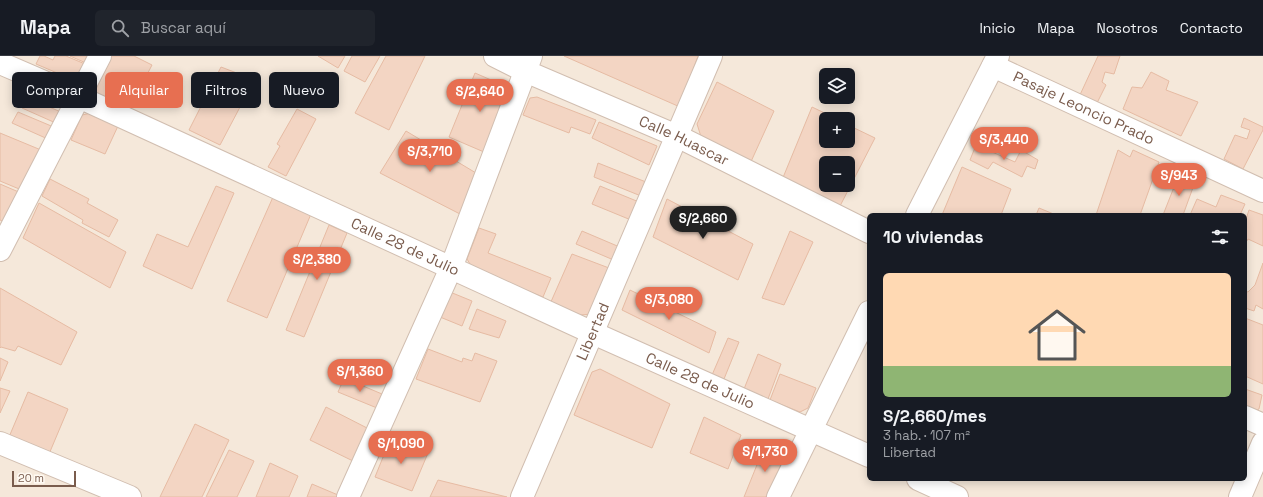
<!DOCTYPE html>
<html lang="es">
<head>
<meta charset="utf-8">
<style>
  :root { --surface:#171b24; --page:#20242c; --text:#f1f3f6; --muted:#9ea1a6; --line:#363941; --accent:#e76f51 }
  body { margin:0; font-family:"Space Grotesk",sans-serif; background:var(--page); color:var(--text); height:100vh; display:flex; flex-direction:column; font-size:15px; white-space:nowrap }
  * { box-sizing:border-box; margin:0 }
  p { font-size:13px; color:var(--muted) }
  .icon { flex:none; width:22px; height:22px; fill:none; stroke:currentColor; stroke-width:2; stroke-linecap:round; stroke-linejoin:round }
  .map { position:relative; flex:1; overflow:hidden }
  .drawer { position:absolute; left:867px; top:157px; width:380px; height:268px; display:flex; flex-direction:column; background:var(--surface); border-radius:6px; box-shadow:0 2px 10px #0003 }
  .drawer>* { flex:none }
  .top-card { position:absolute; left:12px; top:16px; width:380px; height:36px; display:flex; gap:8px }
  .controls { position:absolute; left:819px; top:12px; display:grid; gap:8px }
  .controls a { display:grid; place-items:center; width:36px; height:36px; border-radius:6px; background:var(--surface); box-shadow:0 2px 10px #0003; font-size:20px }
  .scale { position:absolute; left:12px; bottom:10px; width:64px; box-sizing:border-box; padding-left:4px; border:2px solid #7a5c4d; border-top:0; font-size:11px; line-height:14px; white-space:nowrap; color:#7a5c4d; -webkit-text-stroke:3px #fffaf3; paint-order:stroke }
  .price { position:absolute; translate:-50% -34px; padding:0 9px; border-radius:14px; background:var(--accent); color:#fff; font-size:13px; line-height:26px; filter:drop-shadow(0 1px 2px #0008) }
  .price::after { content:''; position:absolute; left:50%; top:24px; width:12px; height:9px; margin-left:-6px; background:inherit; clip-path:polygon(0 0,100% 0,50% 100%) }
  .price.on { background:#222; color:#fff }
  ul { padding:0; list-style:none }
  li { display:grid; align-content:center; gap:8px; height:212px; padding:0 16px }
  li span { display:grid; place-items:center; height:124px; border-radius:6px; color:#555 }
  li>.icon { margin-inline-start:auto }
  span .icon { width:72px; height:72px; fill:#fffc; stroke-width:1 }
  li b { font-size:17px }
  h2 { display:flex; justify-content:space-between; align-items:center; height:48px; padding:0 16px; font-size:17px }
  .pill { padding:0 14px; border-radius:6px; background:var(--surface); box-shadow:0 2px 10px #0003; font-size:14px; line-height:36px }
  .pill.on { background:var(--accent); color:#fff }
  header { display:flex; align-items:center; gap:24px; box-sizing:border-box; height:56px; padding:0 20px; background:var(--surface); border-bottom:1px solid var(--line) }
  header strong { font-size:19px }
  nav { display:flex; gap:22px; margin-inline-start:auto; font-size:14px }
  .search { width:280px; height:36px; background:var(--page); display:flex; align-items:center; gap:10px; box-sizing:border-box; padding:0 14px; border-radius:6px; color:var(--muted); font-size:15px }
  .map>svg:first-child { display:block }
  .residential { fill:#f5e8da; fill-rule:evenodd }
  .building { fill:#f3d5c3; stroke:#e6bba3; fill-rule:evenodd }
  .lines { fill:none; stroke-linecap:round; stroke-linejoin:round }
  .minor-casing { stroke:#d1beb0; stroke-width:24 }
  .minor { stroke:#fff; stroke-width:22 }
  .labels { text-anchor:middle; stroke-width:3; stroke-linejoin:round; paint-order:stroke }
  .street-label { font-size:15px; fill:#7a5c4d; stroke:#fffaf3 }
</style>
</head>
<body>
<header>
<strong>Mapa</strong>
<div class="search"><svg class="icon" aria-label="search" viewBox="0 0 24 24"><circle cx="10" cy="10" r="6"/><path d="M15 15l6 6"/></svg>Buscar aquí</div>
<nav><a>Inicio</a><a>Mapa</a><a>Nosotros</a><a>Contacto</a></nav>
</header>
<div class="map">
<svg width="1263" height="441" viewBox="0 0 1263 441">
  <rect width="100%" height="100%" fill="#fdf6ec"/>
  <path class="residential" d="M0 0H1263V441H0ZM826 19H848V41H826ZM826 63H848V85H826ZM826 107H848V129H826ZM869 159H1245V423H869Z"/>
  <g class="building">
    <path d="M40 0H44L53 4 55 0H66L85 8 76 25 36 8Z"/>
    <path d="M70 0H89L86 7Z"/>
    <path d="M110 0H134L152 9 127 57 90 39Z"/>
    <path d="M318 0H345L338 12Z"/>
    <path d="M352 0H380L365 26 344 15Z"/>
    <path d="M386 0H425L389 74 355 57Z"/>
    <path d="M564 0H698L680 51Z"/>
    <path d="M1098 0H1120L1114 18 1105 16 1102 26 1106 29 1096 49 1079 41Z"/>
    <path d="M221 11 242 19 239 28 249 34 220 89 189 74Z"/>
    <path d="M1151 16 1169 25 1166 34 1198 46 1181 80 1123 53 1132 31 1142 32Z"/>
    <path d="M475 17 505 30 510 36 484 96 449 81Z"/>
    <path d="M717 26 774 55 749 110 703 87 697 68Z"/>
    <path d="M27 41 63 57 58 68 22 52Z"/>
    <path d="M537 41 596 64 590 78 571 71 569 77 523 59 530 42Z"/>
    <path d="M812 51 837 63H826V85H848V69L875 82 840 150 782 124ZM826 107H848V129H826Z"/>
    <path d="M297 53 316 63 286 120 268 111 280 90 277 88Z"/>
    <path d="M18 56 56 72 50 84 12 67Z"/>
    <path d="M91 57 118 70 105 98 71 84 82 59Z"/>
    <path d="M1244 62 1263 71V74L1243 113 1224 103 1235 79 1247 83 1250 74 1241 71Z"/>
    <path d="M599 66 657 90 649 109 592 82Z"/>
    <path d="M406 75 476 117 460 158 380 117Z"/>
    <path d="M0 77 41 94 24 135 0 125Z"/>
    <path d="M976 89 1015 106 1021 94 1038 104 1035 113 1027 110 1022 121 993 106 988 113 970 104Z"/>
    <path d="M1118 94 1130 101 1133 94 1159 106 1140 159H1096Z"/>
    <path d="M598 107 646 126 641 140 594 121Z"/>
    <path d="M962 111 1011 133 1001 159H942Z"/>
    <path d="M1178 121 1195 126 1183 159H1163Z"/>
    <path d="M50 123 89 143 87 147 118 164 109 181 82 167 83 164 42 140Z"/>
    <path d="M0 128 21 137 7 167 0 164Z"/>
    <path d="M216 130 234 137 192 233 143 210 157 178 188 191Z"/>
    <path d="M600 130 639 146 631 164 592 148Z"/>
    <path d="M1221 139 1245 148 1240 159H1190L1197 143 1216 151Z"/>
    <path d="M273 141 311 158 267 262 227 245Z"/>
    <path d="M667 143 753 188 738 224 653 181Z"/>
    <path d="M39 147 126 196 110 232 23 182Z"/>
    <path d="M1039 152 1056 159H1036Z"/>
    <path d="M1249 154 1263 159V190L1248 183 1245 188V166Z"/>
    <path d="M329 169 347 177 304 281 286 274Z"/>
    <path d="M479 172 496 178 488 197 551 222 543 241 473 213 467 203Z"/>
    <path d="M582 175 622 192 616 205 576 188Z"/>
    <path d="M790 175 813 186 784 249 762 242Z"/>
    <path d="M572 198 609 212 592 258 580 259 550 248Z"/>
    <path d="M1263 207V253L1256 249 1254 255 1245 252V235L1248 236 1255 229Z"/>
    <path d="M0 232 77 276 61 309 18 290 15 295 1 291 0 292Z"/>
    <path d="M630 234 716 276 709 297 622 254Z"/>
    <path d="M450 236 472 245 462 270 440 261Z"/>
    <path d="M477 253 506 265 499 282 469 273Z"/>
    <path d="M1245 262 1263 269V328L1245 320Z"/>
    <path d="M728 282 739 286 724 323 712 319Z"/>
    <path d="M428 293 462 306 463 302 472 305 475 297 497 305 480 346 416 323Z"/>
    <path d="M758 298 781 308 768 343 744 333Z"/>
    <path d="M0 302 8 306 0 325Z"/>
    <path d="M600 313 670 348 652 392 574 359 592 316Z"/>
    <path d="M780 318 816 332 808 352 800 356 770 344Z"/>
    <path d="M344 322 382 338 377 352 338 336Z"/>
    <path d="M0 332 10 335 0 357Z"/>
    <path d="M1245 333 1262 339 1259 353 1250 357 1245 355Z"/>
    <path d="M28 336 68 353 49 398 9 381Z"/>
    <path d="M326 351 369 373 353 405 310 384Z"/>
    <path d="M704 361 741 379 728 413 690 397Z"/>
    <path d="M195 368 229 384 202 441H160Z"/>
    <path d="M390 384 428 397 412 435 375 421Z"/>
    <path d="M765 389 780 395 783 405 766 441H744Z"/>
    <path d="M229 394 254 405 237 441H206Z"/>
    <path d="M270 407 298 420 289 441H256Z"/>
    <path d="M438 424 507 441H430Z"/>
    <path d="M312 428 338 439 337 441H307Z"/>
  </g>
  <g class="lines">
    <g class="minor-casing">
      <g id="minor">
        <path id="s1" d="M495 0 525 15 677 80 869 176"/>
        <path id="s2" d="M0 7 79 41 593 277 869 400"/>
        <path id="s3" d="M993 10 1263 135"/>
        <path d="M917 159 998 0"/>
        <path d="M0 194 100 0"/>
        <path d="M1245 361 1263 369"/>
        <path d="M0 387 130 441"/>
        <path d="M918 423 957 441"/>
        <path d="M348 441 451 212 531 0"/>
        <path id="s4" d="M522 441 711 0"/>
        <path d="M778 441 869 256"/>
        <path d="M1240 441 1263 387"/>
      </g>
    </g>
    <use href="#minor" class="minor"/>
  </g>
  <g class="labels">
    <g class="street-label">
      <text dy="5" stroke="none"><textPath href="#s3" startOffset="100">Pasaje Leoncio Prado</textPath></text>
      <text dy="5" stroke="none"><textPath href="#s1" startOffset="207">Calle Huascar</textPath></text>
      <text dy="5" stroke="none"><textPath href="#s2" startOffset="445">Calle 28 de Julio</textPath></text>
      <text dy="5" stroke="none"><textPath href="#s4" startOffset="180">Libertad</textPath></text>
      <text dy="5" stroke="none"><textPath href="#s2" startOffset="769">Calle 28 de Julio</textPath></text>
    </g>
  </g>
</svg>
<div class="controls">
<a><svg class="icon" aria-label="layers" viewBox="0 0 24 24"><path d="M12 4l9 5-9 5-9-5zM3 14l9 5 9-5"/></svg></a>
<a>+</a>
<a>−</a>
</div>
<div class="scale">20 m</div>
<b class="price" style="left:480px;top:57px">S/2,640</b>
<b class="price" style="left:1004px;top:105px">S/3,440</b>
<b class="price" style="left:430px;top:117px">S/3,710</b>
<b class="price" style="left:1179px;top:141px">S/943</b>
<b class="price on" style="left:703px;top:184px">S/2,660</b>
<b class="price" style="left:317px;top:225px">S/2,380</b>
<b class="price" style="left:669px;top:265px">S/3,080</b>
<b class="price" style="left:360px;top:337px">S/1,360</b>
<b class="price" style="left:401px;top:409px">S/1,090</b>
<b class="price" style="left:765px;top:417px">S/1,730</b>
<div class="top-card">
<a class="pill">Comprar</a>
<a class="pill on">Alquilar</a>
<a class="pill">Filtros</a>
<a class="pill">Nuevo</a>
</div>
<section class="drawer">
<h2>10 viviendas<svg class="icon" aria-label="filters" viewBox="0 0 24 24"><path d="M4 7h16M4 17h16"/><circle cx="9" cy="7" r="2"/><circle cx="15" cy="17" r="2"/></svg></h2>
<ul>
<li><span style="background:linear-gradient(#ffd9b3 75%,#8fb573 0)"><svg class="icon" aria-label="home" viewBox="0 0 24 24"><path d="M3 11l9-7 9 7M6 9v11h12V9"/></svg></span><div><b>S/2,660/mes</b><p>3 hab. · 107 m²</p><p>Libertad</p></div></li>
</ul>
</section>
</div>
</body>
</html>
